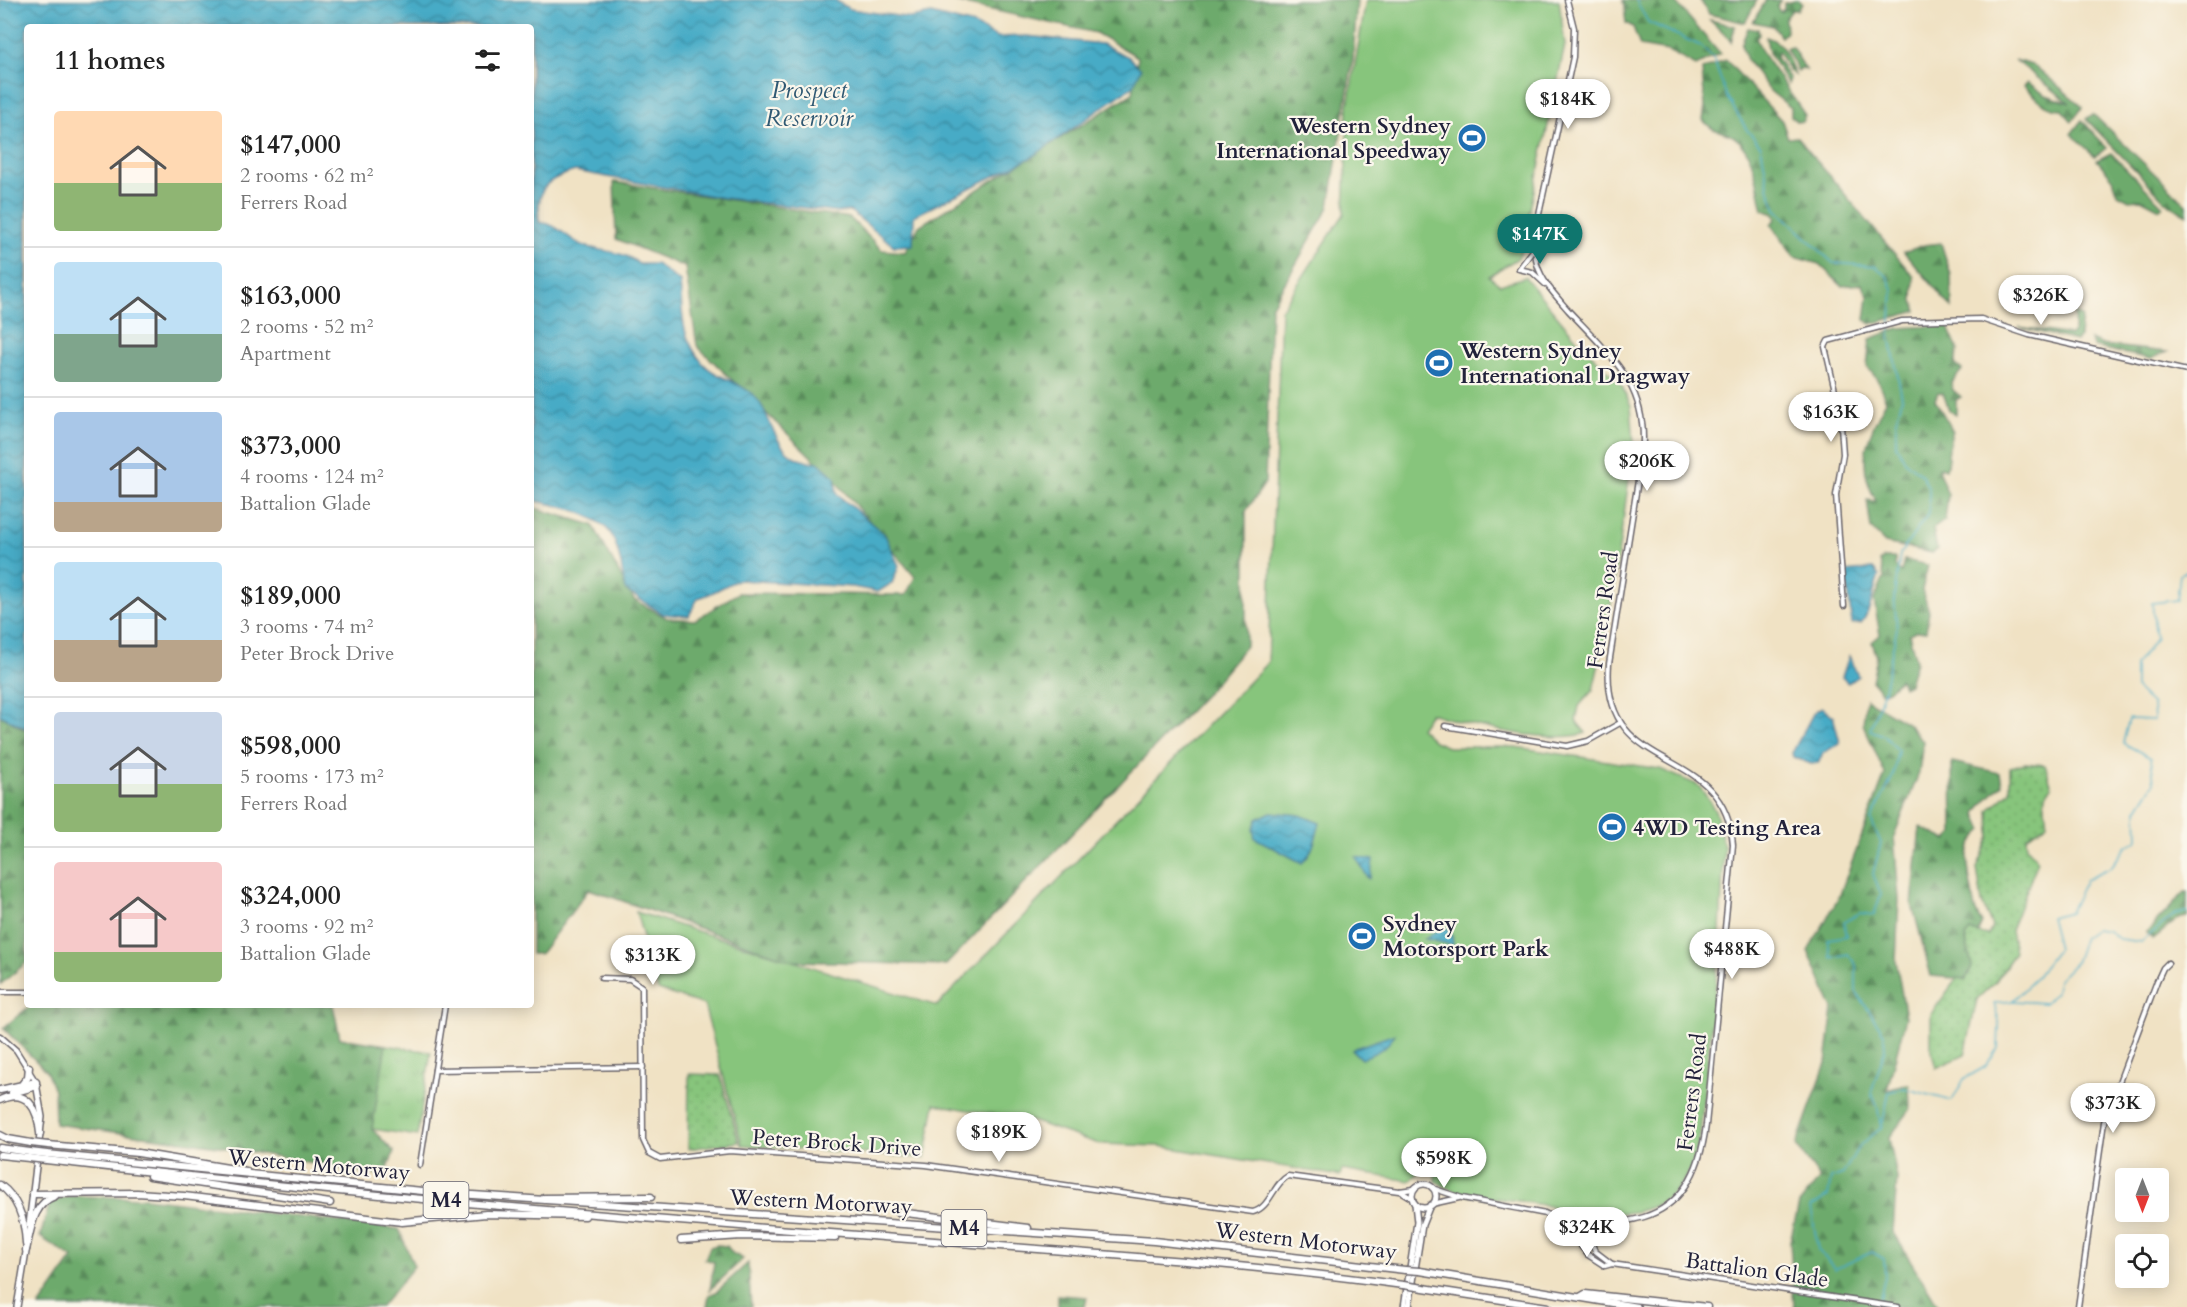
<!DOCTYPE html>
<html lang="en">
<head>
<meta charset="utf-8">
<style>
  :root { --surface:#fff; --page:#f2f2f2; --text:#222; --muted:#767676; --line:#e0e0e0; --accent:#0f766e }
  body { margin:0; font-family:Cardo,serif; background:var(--page); color:var(--text); height:100vh; display:flex; flex-direction:column; font-size:22px; white-space:nowrap }
  * { box-sizing:border-box; margin:0 }
  p { font-size:20px; color:var(--muted) }
  .icon { flex:none; width:33px; height:33px; fill:none; stroke:currentColor; stroke-width:2; stroke-linecap:round; stroke-linejoin:round }
  .map { position:relative; flex:1; overflow:hidden }
  .side { position:absolute; left:24px; top:24px; width:510px; height:984px; display:flex; flex-direction:column; background:var(--surface); border-radius:6px; box-shadow:0 3px 15px #0003 }
  .side>* { flex:none }
  .needle { width:39px; rotate:180deg }
  .controls { position:absolute; left:2115px; top:1168px; display:grid; gap:12px }
  .controls a { display:grid; place-items:center; width:54px; height:54px; border-radius:6px; background:var(--surface); box-shadow:0 3px 15px #0003; font-size:30px }
  .price { position:absolute; translate:-50% -51px; padding:0 14px; border-radius:21px; background:#fff; color:#222; font-size:20px; line-height:39px; filter:drop-shadow(0 2px 3px #0008) }
  .price::after { content:''; position:absolute; left:50%; top:36px; width:18px; height:14px; margin-left:-9px; background:inherit; clip-path:polygon(0 0,100% 0,50% 100%) }
  .price.on { background:var(--accent); color:#fff }
  ul { padding:0; list-style:none }
  li { display:flex; align-items:center; gap:18px; height:150px; padding:0 30px }
  li+li { border-top:2px solid var(--line) }
  li span { display:grid; place-items:center; flex:none; width:168px; height:120px; border-radius:6px; color:#555 }
  li>.icon { margin-inline-start:auto }
  span .icon { width:72px; height:72px; fill:#fffc; stroke-width:1 }
  li b { font-size:26px }
  h2 { display:flex; justify-content:space-between; align-items:center; height:72px; padding:0 30px; font-size:26px }
  .map>svg:first-child { display:block }
  .grass { fill:url(#grass-dots); stroke:#54745c; stroke-width:1.5 }
  .forest { fill:url(#forest-firs); stroke:#486654; stroke-width:1.5 }
  .park { fill:url(#park-tufts); stroke:#54745c; stroke-width:1.5 }
  .pitch { fill:#87c57c; stroke:#54745c; stroke-width:1.5 }
  .water { fill:url(#water-waves); stroke:#346680; stroke-width:1.5 }
  .lines { fill:none; stroke-linecap:round; stroke-linejoin:round }
  .stream { stroke:#46abc6; stroke-width:1.5 }
  .minor-casing { stroke:#6a656b; stroke-width:7 }
  .major-casing { stroke:#6a656b; stroke-width:8 }
  .highway-casing { stroke:#6a656b; stroke-width:9 }
  .minor { stroke:#fff; stroke-width:4 }
  .major { stroke:#fff; stroke-width:5 }
  .highway { stroke:#fff; stroke-width:6 }
  .highway-bridge-casing { stroke:#6a656b; stroke-width:9; stroke-linecap:butt }
  .highway-bridge { stroke:#fff; stroke-width:6 }
  .labels { text-anchor:middle; stroke-width:4.5; stroke-linejoin:round; paint-order:stroke }
  .shield { fill:#fbf7ec; stroke:#636270; stroke-width:1.5 }
  .shield-label { font-size:21px; font-weight:bold; fill:#22223b }
  .poi-label { font-size:22px; font-weight:bold; fill:#22223b; stroke:#fbf7ec; text-anchor:start }
  .street-label { font-size:22px; fill:#22223b; stroke:#fbf7ec }
  .water-label { font-size:24px; font-style:italic; fill:#305973; stroke:#fbf7ec }
</style>
</head>
<body>
<div class="map">
<svg width="2187" height="1307" viewBox="0 0 2187 1307">
  <defs>
    <pattern id="grass-dots" width="8" height="8" patternUnits="userSpaceOnUse" patternTransform="scale(1.5)"><rect width="8" height="8" fill="#87c57c"/><path d="M2 2h.1M6 6h.1" fill="none" stroke="#74a96c" stroke-width="1.8" stroke-linecap="round"/></pattern>
    <pattern id="forest-firs" width="22" height="20" patternUnits="userSpaceOnUse" patternTransform="scale(1.5)"><rect width="22" height="20" fill="#6daa6c"/><path d="M5 1l3.5 6h-7zM16 11l3.5 6h-7z" fill="#598a5a"/></pattern>
    <pattern id="park-tufts" width="24" height="20" patternUnits="userSpaceOnUse" patternTransform="scale(1.5)"><rect width="24" height="20" fill="#87c57c"/><path d="M3 7l-1-3M5 7V3M7 7l1-3M15 17l-1-3M17 17v-4M19 17l1-3" fill="none" stroke="#74a96c"/></pattern>
    <pattern id="water-waves" width="16" height="10" patternUnits="userSpaceOnUse" patternTransform="scale(1.5)"><rect width="16" height="10" fill="#46abc6"/><path d="M0 5q4-4 8 0t8 0" fill="none" stroke="#3a8ba2"/></pattern>
  </defs>
  <rect width="100%" height="100%" fill="#fbf7ec"/>
  <filter id="ink" filterUnits="userSpaceOnUse"><feTurbulence type="fractalNoise" baseFrequency=".0167" numOctaves="2"/><feDisplacementMap in="SourceGraphic" scale="12" xChannelSelector="R" yChannelSelector="G"/><feConvolveMatrix kernelMatrix="1 2 1 2 8 2 1 2 1" color-interpolation-filters="sRGB"/></filter>
  <filter id="wash" filterUnits="userSpaceOnUse"><feTurbulence type="fractalNoise" baseFrequency=".008" numOctaves="4" result="noise"/><feDisplacementMap in="SourceGraphic" scale="24" xChannelSelector="R" yChannelSelector="G"/><feGaussianBlur stdDeviation="1.35" result="paint"/><feColorMatrix in="noise" values="0 0 0 0 0 0 0 0 0 0 0 0 0 0 0 0 0 1.4 0 .05"/><feComposite in="paint" operator="in"/></filter>
  <g filter="url(#wash)">
    <rect width="100%" height="100%" fill="#f0e2c4"/>
    <g class="grass">
      <path d="M2025 763 2045 765 2052 787C2041 796 2046 811 2047 824L2026 837 2027 847 2038 861 2011 930 2015 952 1996 981 1977 999 1965 1055 1936 1068 1931 1050V1014L1957 978 1966 979 1972 967 1965 937 1969 931 1988 935 1992 927 1982 903 1977 868 1990 836 1989 810 2010 791V767Z"/>
      <path d="M689 1074 720 1075 739 1142 688 1149Z"/>
    </g>
    <g class="forest">
      <path d="M946 0H1357L1353 59 1329 207 1271 307 1265 483 1246 511V646L1205 695 946 965 792 961 589 889 540 954H531V507L593 525 634 600 667 618 695 620 738 593 906 595 915 577 832 477 697 346 685 267 616 239 614 182 850 218 882 250 905 252 919 226 1133 93 1138 57 1096 33Z"/>
      <path d="M1623 0H1674L1720 54 1696 66 1668 51 1640 46 1633 27 1626 23Z"/>
      <path d="M1700 0H1757L1745 23 1709 14Z"/>
      <path d="M1766 0H1781L1777 7 1780 12 1784 9V3L1798 0 1802 4 1797 10H1792L1785 19 1786 32 1781 37 1773 26 1753 22Z"/>
      <path d="M1710 20 1735 26 1731 42 1729 39Z"/>
      <path d="M1748 28 1758 29 1759 35 1756 38 1763 54 1805 115 1802 122 1796 121 1791 116V108L1770 91 1747 60 1741 45Z"/>
      <path d="M1766 37C1785 42 1788 59 1795 75L1789 71 1778 51 1776 57 1790 79 1788 84 1769 53Z"/>
      <path d="M1792 47 1806 70 1801 68 1798 71 1786 48Z"/>
      <path d="M1726 60 1782 121 1788 138 1797 137 1914 277 1913 301 1917 311 1871 324 1865 320 1868 296 1862 284 1842 286 1819 264 1794 257 1771 224 1776 219 1774 214 1763 210C1757 187 1755 151 1734 137 1720 128 1716 135 1703 120L1705 107 1702 70Z"/>
      <path d="M2015 60 2035 66 2083 107 2072 121 2061 109C2044 108 2036 98 2024 86L2027 82 2046 95 2070 103Z"/>
      <path d="M2093 114 2187 205V215L2170 206 2086 119Z"/>
      <path d="M2082 120 2107 148 2095 156 2071 134Z"/>
      <path d="M2111 153 2163 206 2160 209 2141 199 2129 200 2118 194 2113 179 2097 160Z"/>
      <path d="M1941 243 1951 275 1952 308 1904 252 1924 245Z"/>
      <path d="M2074 313 2082 316 2080 337 2076 341 2019 327 2070 335 2074 331Z"/>
      <path d="M1947 325 1958 350 1955 364 1962 370 1951 383 1953 390 1961 397 1956 400V414L1949 410 1943 393 1938 392 1935 400 1953 431C1947 443 1950 455 1946 469L1940 467 1939 472 1948 495 1945 520 1933 529 1937 550 1932 553 1885 543 1871 529 1867 500 1876 501C1855 463 1867 436 1886 401L1877 379 1867 367 1870 339 1899 328Z"/>
      <path d="M2090 340 2103 345 2167 352 2151 359 2094 347Z"/>
      <path d="M1884 558H1895V566L1901 572 1904 560 1928 565 1922 590 1929 611 1926 631H1916L1909 634 1916 661 1909 684 1903 687 1900 679 1888 691 1881 692 1872 681 1877 657 1872 642 1880 635 1874 600 1884 578 1880 561Z"/>
      <path d="M1866 699 1907 723 1923 741 1919 773 1894 836 1899 899 1896 961 1906 1017 1887 1090 1909 1084 1910 1110 1889 1138 1897 1178 1893 1232 1939 1307H1794L1790 1241 1799 1204 1820 1178 1796 1146 1826 1063 1833 1009 1808 951 1838 899 1885 774 1863 724Z"/>
      <path d="M0 715 27 731V962L1 984Z"/>
      <path d="M1952 762 2000 773 2002 784C1993 795 1982 801 1976 814L1983 830C1961 848 1968 867 1972 892 1974 905 1974 911 1982 923L1978 932 1970 931 1965 937 1972 966 1966 979 1931 976 1912 904 1920 827 1947 840 1953 834Z"/>
      <path d="M2185 892H2187V917L2178 919 2153 939 2146 933Z"/>
      <path d="M31 1005H333L340 1038 386 1045 372 1129 394 1152 385 1176 218 1146 55 1124 54 1091 46 1071 3 1028Z"/>
      <path d="M71 1196 146 1198 399 1229 414 1266 381 1307H39L73 1258 40 1237 50 1202Z"/>
      <path d="M717 1245 727 1246 732 1253 743 1259 710 1290 714 1262 705 1259 710 1247Z"/>
      <path d="M748 1263 751 1307H707L709 1295 716 1292Z"/>
      <path d="M1058 1295 1087 1297 1085 1307H1058Z"/>
    </g>
    <path class="park" d="M386 1045 431 1052 417 1136 372 1129Z"/>
    <path class="pitch" d="M1366 0H1559L1565 45 1521 252 1518 258 1489 276 1500 285 1525 277 1579 342 1621 384 1631 406 1634 444 1608 625 1593 690 1579 706 1576 721 1586 733C1551 745 1466 725 1430 713L1420 728 1434 741 1448 747H1515L1660 769 1698 785 1709 800 1716 813 1724 847 1719 952 1700 1135C1682 1241 1595 1213 1519 1201 1492 1197 1459 1198 1436 1181L1434 1169 1425 1167 1410 1181 1342 1170 1340 1176 1159 1146 1099 1144 1031 1121 935 1104 925 1158 742 1145 704 1005 658 990 636 912 937 1006 1268 662 1281 310 1344 214 1348 105Z"/>
    <g class="water">
      <path d="M0 0H835L850 9 911 18 931 14 974 25 997 37 1027 36 1102 44 1129 57 1141 69 1133 86 1032 157 914 216 913 245 894 246 850 211 839 212 723 198 575 171C543 180 537 189 539 222 556 223 566 237 580 244 600 253 622 249 639 264H656L680 282C682 300 681 325 689 341 708 381 722 371 751 393 776 413 769 462 818 462L835 477 837 494 885 535 899 566 892 583 878 592 853 587 739 580C723 585 714 594 698 598L689 616 663 614 625 590C623 574 618 538 606 528 586 510 556 505 531 500V27H27V729L0 715Z"/>
      <path d="M1873 569 1879 576C1873 591 1871 612 1861 623L1852 624 1846 572Z"/>
      <path d="M1849 656 1858 676 1848 683 1842 677Z"/>
      <path d="M1822 707 1833 716 1840 743 1823 753 1818 763 1811 764 1793 757 1792 753 1814 712Z"/>
      <path d="M1271 812 1300 815 1320 823C1316 836 1313 854 1302 863L1255 838 1253 829 1257 819Z"/>
      <path d="M1356 857 1373 860 1370 879 1368 878Z"/>
      <path d="M1441 928 1449 929 1452 935 1453 945 1425 939Z"/>
      <path d="M1395 1034C1388 1048 1375 1053 1361 1059L1352 1050 1355 1048Z"/>
    </g>
    <g class="lines">
      <g class="stream">
        <path d="M1636 0 1648 22 1701 46 1713 58 1727 97 1747 130 1761 146 1769 191 1776 209 1833 263 1875 266 1887 276 1893 289 1890 336 1902 398 1896 424V445L1905 461 1922 475 1929 489V513L1900 554 1894 597 1897 628 1884 690 1870 730 1883 735 1898 750 1893 776 1871 820 1881 843 1873 874 1881 894 1874 915 1860 913 1844 922 1847 936 1828 939 1831 958 1848 954 1856 965V991L1884 1034 1885 1050 1871 1093 1877 1104 1881 1128 1859 1146 1843 1174 1831 1178 1828 1196 1811 1207 1818 1250 1835 1269 1872 1252 1884 1259 1885 1277 1878 1307"/>
        <path d="M2013 1001 2045 1003 2056 992 2058 980 2075 963 2084 937 2095 929 2109 931 2119 939 2141 942 2175 914 2187 912"/>
        <path d="M1882 1126 1889 1092 1904 1088 1952 1101 1964 1079 1985 1067 1998 1048 1999 1022 1994 1003 2012 1001 2035 979 2058 948 2050 917 2070 912 2086 879 2111 867 2126 847 2138 839 2137 810 2154 783 2151 758 2123 743 2129 719 2154 720 2153 705 2135 688V665L2156 638 2152 603 2177 600 2180 574 2187 571"/>
      </g>
    </g>
  </g>
  <g filter="url(#ink)">
    <g class="lines">
      <g class="minor-casing">
        <g id="minor">
          <path d="M1567 0 1574 28 1573 57 1536 228C1535 240 1534 252 1537 264 1542 282 1556 296 1568 310 1611 356 1650 387 1642 455L1609 664C1600 780 1725 739 1733 845L1706 1125C1701 1165 1686 1204 1644 1217 1625 1223 1607 1222 1589 1230"/>
          <path d="M1534 249 1519 269 1532 272 1545 284"/>
          <path d="M1844 606 1836 495 1843 454 1840 412 1825 347 1828 341 1902 321 1981 319 2029 335 2187 371"/>
          <path d="M1445 726 1567 746 1588 741 1620 723"/>
          <path d="M601 978 630 979 642 987 643 1140 649 1153 660 1159 730 1151 926 1165 1253 1212C1270 1208 1273 1184 1288 1176L1399 1191 1414 1189"/>
          <path d="M0 992H27"/>
          <path d="M0 1036 16 1050 36 1082"/>
          <path d="M435 1070 643 1067"/>
          <path d="M420 1165 445 1005"/>
          <path d="M1432 1188 1462 1198 1572 1219"/>
          <path d="M1400 1191 1413 1199"/>
          <path d="M1432 1204 1459 1198"/>
          <path d="M1545 1213 1567 1230"/>
          <circle cx="1578" cy="1228" r="11"/>
          <path d="M1586 1220 1606 1223"/>
          <path d="M1588 1234 1595 1251 1612 1264"/>
          <path d="M1575 1238 1588 1255 1605 1266 1612 1264 1898 1307"/>
          <path d="M2078 1307 2104 1122 2157 981 2163 968 2168 963"/>
        </g>
      </g>
      <g class="major-casing">
        <g id="major">
          <circle cx="1424" cy="1196" r="12"/>
          <path d="M29 1225 42 1117 36 1083"/>
          <path d="M17 1307 27 1246"/>
          <path d="M1404 1307 1417 1222 1415 1204"/>
          <path d="M1409 1307 1422 1225 1430 1205"/>
        </g>
      </g>
      <g class="highway-casing">
        <g id="highway">
          <path d="M23 1083 28 1077 29 1067"/>
          <path d="M0 1090 36 1082"/>
          <path d="M12 1093 37 1086"/>
          <path d="M0 1100C27 1087 38 1109 40 1133"/>
          <path d="M0 1135 8 1139 31 1143"/>
          <path d="M48 1145 138 1153 246 1171"/>
          <path d="M0 1148 30 1152"/>
          <path d="M47 1154 443 1193 1154 1241 1405 1270"/>
          <path d="M0 1155 29 1158"/>
          <path d="M46 1160C311 1191 578 1214 844 1234 1031 1249 1217 1260 1403 1285"/>
          <path d="M150 1176 330 1203"/>
          <path d="M0 1185C19 1199 25 1221 26 1244"/>
          <path d="M33 1194 137 1193 184 1196 402 1222 486 1214 585 1216"/>
          <path d="M544 1198 651 1197"/>
          <path d="M898 1212 1028 1228"/>
          <path d="M681 1240 741 1236 835 1238"/>
          <path d="M26 1250C31 1230 32 1204 55 1196"/>
          <path d="M1420 1271 1637 1307"/>
          <path d="M1417 1287 1548 1307"/>
          <path d="M1580 1297 1585 1294 1707 1307"/>
        </g>
      </g>
      <use href="#minor" class="minor"/>
      <use href="#major" class="major"/>
      <use href="#highway" class="highway"/>
      <g class="highway-bridge-casing">
        <g id="highway-bridge">
          <path d="M31 1143 48 1145"/>
          <path d="M30 1152 47 1154"/>
          <path d="M29 1158 46 1160"/>
          <path d="M1405 1270 1420 1271"/>
          <path d="M1403 1285 1417 1287"/>
        </g>
      </g>
      <use href="#highway-bridge" class="highway-bridge"/>
    </g>
  </g>
  <defs>
    <g id="stadium-disc" transform="scale(1.5)"><circle r="9.5" fill="#1f6fb2" stroke="#fbf7ec"/><path d="M0-5a6.5 5 0 1 0 0 10a6.5 5 0 1 0 0-10ZM-3.5-1.8h7v3.6h-7Z" fill="#fff"/></g>
  </defs>
  <g fill-rule="evenodd">
    <use href="#stadium-disc" x="1472" y="138"/>
    <use href="#stadium-disc" x="1439" y="363"/>
    <use href="#stadium-disc" x="1612" y="827"/>
    <use href="#stadium-disc" x="1362" y="936"/>
  </g>
  <g class="labels">
    <g class="shield">
      <rect x="423.5" y="1182" width="45" height="36" rx="4.5"/>
      <rect x="941.5" y="1210" width="45" height="36" rx="4.5"/>
    </g>
    <g class="shield-label">
      <text x="446" y="1207">M4</text>
      <text x="964" y="1235">M4</text>
    </g>
    <g class="poi-label">
      <text x="1451" y="133" text-anchor="end">Western Sydney<tspan x="1451" dy="25">International Speedway</tspan></text>
      <text x="1460" y="358">Western Sydney<tspan x="1460" dy="25">International Dragway</tspan></text>
      <text x="1633" y="835">4WD Testing Area</text>
      <text x="1383" y="931">Sydney<tspan x="1383" dy="25">Motorsport Park</tspan></text>
    </g>
    <g class="street-label">
      <text transform="translate(1602 610) rotate(-82)" y="8">Ferrers Road</text>
      <text transform="translate(1691 1092) rotate(-83)" y="8">Ferrers Road</text>
      <text transform="translate(837 1142) rotate(4)" y="8">Peter Brock Drive</text>
      <text transform="translate(319 1164) rotate(5)" y="8">Western Motorway</text>
      <text transform="translate(821 1201) rotate(3)" y="8">Western Motorway</text>
      <text transform="translate(1306 1240) rotate(7)" y="8">Western Motorway</text>
      <text transform="translate(1757 1269) rotate(8)" y="8">Battalion Glade</text>
    </g>
    <g class="water-label">
      <text x="809" y="98">Prospect<tspan x="809" dy="28">Reservoir</tspan></text>
    </g>
  </g>
</svg>
<div class="controls">
<a><svg class="needle" viewBox="-14 -14 28 28"><path d="M0-13l5 13h-10z" fill="#e53935"/><path d="M0 13l5-13h-10z" fill="#767676"/></svg></a>
<a><svg class="icon" aria-label="locate" viewBox="0 0 24 24"><circle cx="12" cy="12" r="6"/><path d="M12 2v4M12 18v4M2 12h4M18 12h4"/></svg></a>
</div>
<b class="price" style="left:1568px;top:130px">$184K</b>
<b class="price on" style="left:1540px;top:265px">$147K</b>
<b class="price" style="left:2041px;top:326px">$326K</b>
<b class="price" style="left:1831px;top:443px">$163K</b>
<b class="price" style="left:1647px;top:492px">$206K</b>
<b class="price" style="left:1732px;top:980px">$488K</b>
<b class="price" style="left:653px;top:986px">$313K</b>
<b class="price" style="left:2113px;top:1134px">$373K</b>
<b class="price" style="left:999px;top:1163px">$189K</b>
<b class="price" style="left:1444px;top:1189px">$598K</b>
<b class="price" style="left:1587px;top:1258px">$324K</b>
<section class="side">
<h2>11 homes<svg class="icon" aria-label="filters" viewBox="0 0 24 24"><path d="M4 7h16M4 17h16"/><circle cx="9" cy="7" r="2"/><circle cx="15" cy="17" r="2"/></svg></h2>
<ul>
<li><span style="background:linear-gradient(#ffd9b3 60%,#8fb573 0)"><svg class="icon" aria-label="home" viewBox="0 0 24 24"><path d="M3 11l9-7 9 7M6 9v11h12V9"/></svg></span><div><b>$147,000</b><p>2 rooms · 62 m²</p><p>Ferrers Road</p></div></li>
<li><span style="background:linear-gradient(#bfe0f5 60%,#7fa58c 0)"><svg class="icon" aria-label="home" viewBox="0 0 24 24"><path d="M3 11l9-7 9 7M6 9v11h12V9"/></svg></span><div><b>$163,000</b><p>2 rooms · 52 m²</p><p>Apartment</p></div></li>
<li><span style="background:linear-gradient(#a9c7e8 75%,#b9a48a 0)"><svg class="icon" aria-label="home" viewBox="0 0 24 24"><path d="M3 11l9-7 9 7M6 9v11h12V9"/></svg></span><div><b>$373,000</b><p>4 rooms · 124 m²</p><p>Battalion Glade</p></div></li>
<li><span style="background:linear-gradient(#bfe0f5 65%,#b9a48a 0)"><svg class="icon" aria-label="home" viewBox="0 0 24 24"><path d="M3 11l9-7 9 7M6 9v11h12V9"/></svg></span><div><b>$189,000</b><p>3 rooms · 74 m²</p><p>Peter Brock Drive</p></div></li>
<li><span style="background:linear-gradient(#c9d6e8 60%,#8fb573 0)"><svg class="icon" aria-label="home" viewBox="0 0 24 24"><path d="M3 11l9-7 9 7M6 9v11h12V9"/></svg></span><div><b>$598,000</b><p>5 rooms · 173 m²</p><p>Ferrers Road</p></div></li>
<li><span style="background:linear-gradient(#f6c9c9 75%,#8fb573 0)"><svg class="icon" aria-label="home" viewBox="0 0 24 24"><path d="M3 11l9-7 9 7M6 9v11h12V9"/></svg></span><div><b>$324,000</b><p>3 rooms · 92 m²</p><p>Battalion Glade</p></div></li>
</ul>
</section>
</div>
</body>
</html>
